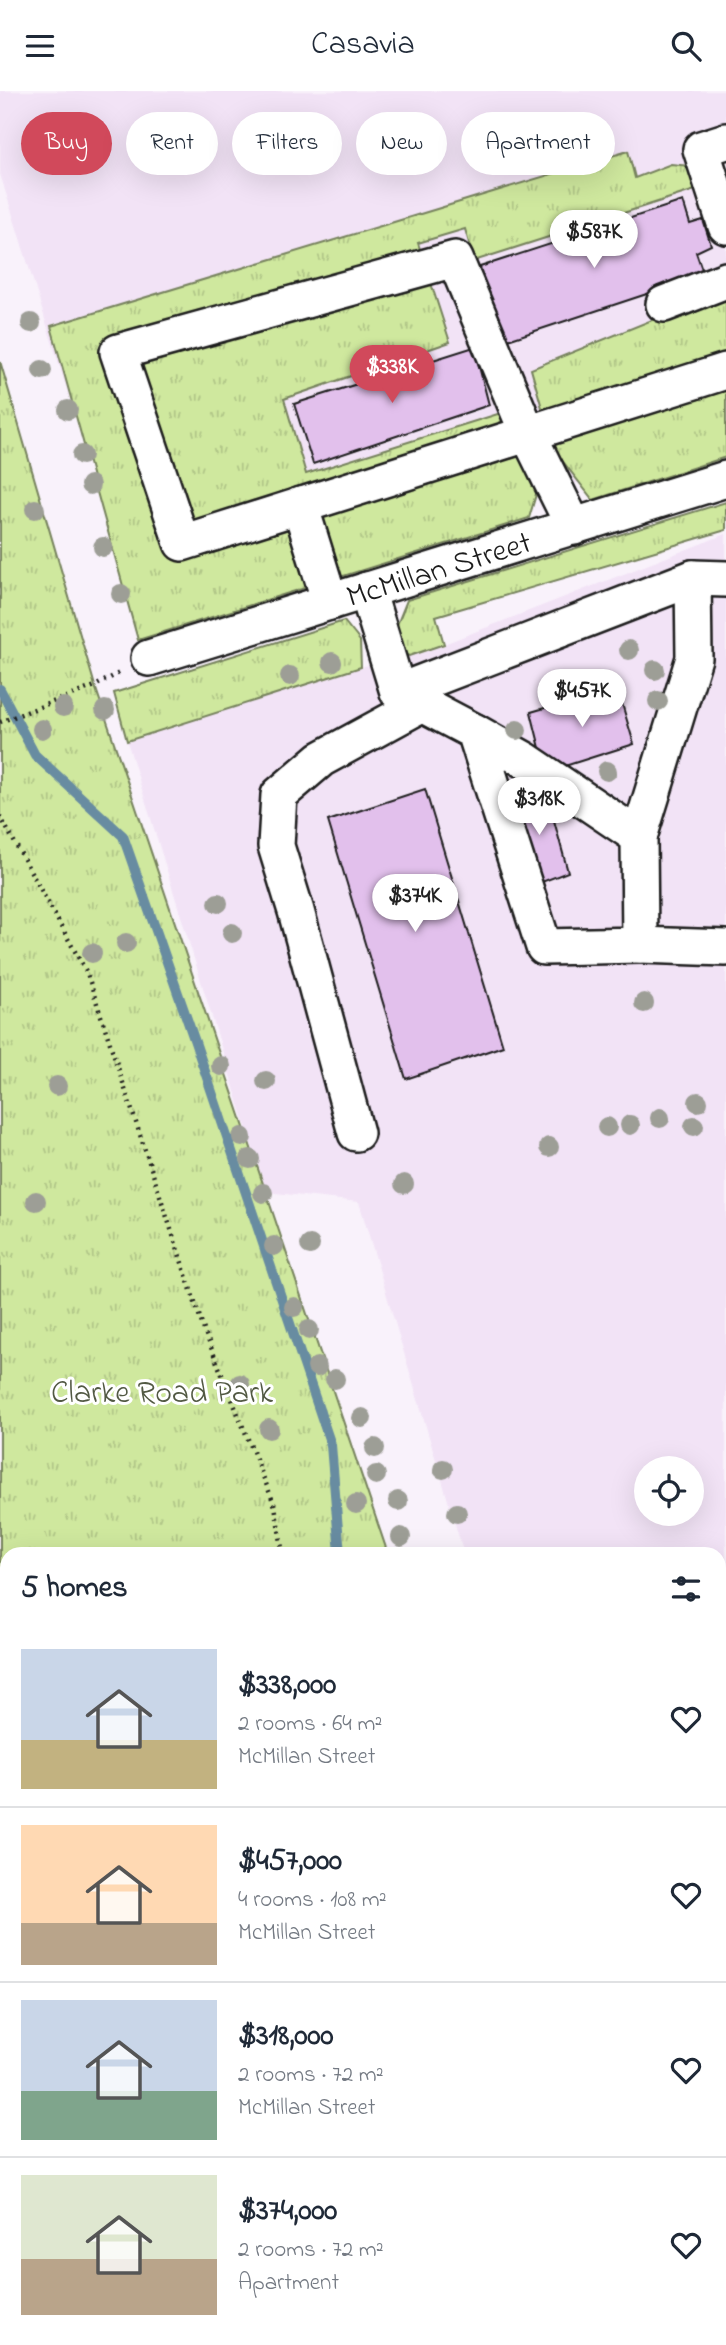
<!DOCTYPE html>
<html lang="en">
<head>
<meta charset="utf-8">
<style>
  :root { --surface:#fff; --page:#f6f6f7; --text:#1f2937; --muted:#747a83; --line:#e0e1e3; --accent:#d1495b }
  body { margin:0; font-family:"Indie Flower",sans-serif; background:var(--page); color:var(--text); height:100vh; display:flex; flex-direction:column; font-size:26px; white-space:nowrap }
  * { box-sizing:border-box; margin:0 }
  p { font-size:23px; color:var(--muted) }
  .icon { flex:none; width:38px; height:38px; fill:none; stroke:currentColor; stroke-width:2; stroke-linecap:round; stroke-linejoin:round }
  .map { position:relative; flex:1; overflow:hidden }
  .panel { position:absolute; left:0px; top:1456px; width:726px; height:798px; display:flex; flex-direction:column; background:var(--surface); border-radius:21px 21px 0 0; box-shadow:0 7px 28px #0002 }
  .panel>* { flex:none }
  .hud { position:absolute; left:21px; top:21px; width:684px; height:63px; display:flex; gap:14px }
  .fabs { position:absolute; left:634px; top:1365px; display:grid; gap:14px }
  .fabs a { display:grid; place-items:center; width:70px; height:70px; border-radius:50%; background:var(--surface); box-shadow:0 7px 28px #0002; font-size:35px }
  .price { position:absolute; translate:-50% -60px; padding:0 16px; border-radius:24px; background:#fff; color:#222; font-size:23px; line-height:46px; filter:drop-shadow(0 2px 4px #0008) }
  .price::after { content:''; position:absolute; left:50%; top:42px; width:21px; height:16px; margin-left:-10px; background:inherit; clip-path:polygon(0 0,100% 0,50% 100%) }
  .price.selected { background:var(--accent); color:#fff }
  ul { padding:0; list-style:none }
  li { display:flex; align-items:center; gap:21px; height:175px; padding:0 21px }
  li+li { border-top:2px solid var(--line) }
  li span { display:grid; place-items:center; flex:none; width:196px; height:140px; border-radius:0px; color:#555 }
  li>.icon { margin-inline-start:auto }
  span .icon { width:84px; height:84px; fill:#fffc; stroke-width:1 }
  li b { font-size:30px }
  h2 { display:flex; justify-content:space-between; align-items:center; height:84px; padding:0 21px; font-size:30px }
  .chip { padding:0 24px; border-radius:32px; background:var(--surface); box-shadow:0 7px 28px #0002; font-size:24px; line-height:63px }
  .chip.selected { background:var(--accent); color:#fff }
  header { display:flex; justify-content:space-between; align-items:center; height:91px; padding:0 21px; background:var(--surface); font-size:32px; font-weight:600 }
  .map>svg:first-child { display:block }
  .built { fill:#f2e3f6; fill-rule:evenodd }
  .grass { fill:url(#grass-tufts); stroke:#76825d; stroke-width:2 }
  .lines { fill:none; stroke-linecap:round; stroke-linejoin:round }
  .stream { stroke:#678ca1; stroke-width:10 }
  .river { stroke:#99d7fa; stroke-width:58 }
  .building { fill:#e2c0ec; stroke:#1c1c1c; stroke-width:2 }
  .minor-casing { stroke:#1c1c1c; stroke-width:40 }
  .path { stroke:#1c1c1c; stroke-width:4.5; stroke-dasharray:2 5; stroke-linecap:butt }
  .minor { stroke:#fff; stroke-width:35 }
  .tree { fill:#9d9e96 }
  .labels { text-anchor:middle; stroke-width:6; stroke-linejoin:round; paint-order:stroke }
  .street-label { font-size:32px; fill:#1c1c1c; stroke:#fff }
  .park-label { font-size:32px; fill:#525943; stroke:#fff }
</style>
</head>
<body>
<header><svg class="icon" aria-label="menu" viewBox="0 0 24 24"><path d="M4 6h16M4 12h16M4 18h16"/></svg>Casavia<svg class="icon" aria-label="search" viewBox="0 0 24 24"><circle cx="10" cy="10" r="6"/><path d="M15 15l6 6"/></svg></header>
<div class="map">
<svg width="726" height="2254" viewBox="0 0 726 2254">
  <defs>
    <pattern id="grass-tufts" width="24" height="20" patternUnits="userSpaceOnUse" patternTransform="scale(1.75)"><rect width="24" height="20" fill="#cfe89e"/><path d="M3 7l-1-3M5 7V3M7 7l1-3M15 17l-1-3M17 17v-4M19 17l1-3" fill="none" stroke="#b1c688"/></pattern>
  </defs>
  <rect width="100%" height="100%" fill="#f9f2fb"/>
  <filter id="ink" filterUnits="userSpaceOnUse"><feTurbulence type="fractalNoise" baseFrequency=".0143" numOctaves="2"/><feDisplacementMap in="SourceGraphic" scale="14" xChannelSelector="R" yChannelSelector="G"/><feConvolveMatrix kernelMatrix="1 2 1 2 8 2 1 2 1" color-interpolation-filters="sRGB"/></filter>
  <g filter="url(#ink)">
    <g class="built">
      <path d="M0 0H726V346L138 528 0 83Z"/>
      <path d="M726 443V2254H700L698 2247H719V1463H464L359 1111 266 1101 127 650 361 576 444 553ZM646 1377H691V1423H646Z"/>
    </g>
    <g class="grass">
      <path d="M628 60 635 87 671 73 689 75 695 99 474 170 465 138 418 152 450 251 284 308 306 383 501 322 537 400 529 427 138 549 51 235Z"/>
      <path d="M726 199V366L593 409 554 359 531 278Z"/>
      <path d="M0 270 95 595 388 1463H7V1707L0 1710Z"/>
      <path d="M726 411V439L436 525 444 553 409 565 395 559 392 546 407 509Z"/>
      <path d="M344 530 360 550 361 576 127 650 114 602Z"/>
      <path d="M7 1734V2247H668L670 2254H0V1737Z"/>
    </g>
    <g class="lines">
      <g class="stream">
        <path d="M0 598 35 664 123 745 195 951 331 1354 340 1463"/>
        <path d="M0 1704 7 1701"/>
      </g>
      <path class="river" d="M560 2247 564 2254"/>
    </g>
    <g class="building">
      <path d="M683 110 690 133 703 129 711 154 696 161 704 184 502 251 480 176Z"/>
      <path d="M474 256 489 314 313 373 294 313Z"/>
      <path d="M617 596 634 653 546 681 531 621Z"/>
      <path d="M425 698 503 955 406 988 328 730Z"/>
      <path d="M546 700 568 781 534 794 510 710Z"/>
    </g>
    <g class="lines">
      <g class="minor-casing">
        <g id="minor">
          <path d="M726 50 701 58 726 135"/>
          <path d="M664 213 726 189"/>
          <path d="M300 414 330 511"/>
          <path d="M574 436 528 343 455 168 118 261 182 452 726 280"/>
          <path d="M693 487 726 488"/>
          <path d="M367 499 398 601 693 487 694 567 639 746 525 669 475 641"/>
          <path id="s1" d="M149 567 726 388"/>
          <path d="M401 602 475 641 544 856 640 854 639 746"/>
          <path d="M640 854 726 857"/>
          <path d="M356 1042 296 820 276 755 279 704 321 668 422 613"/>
        </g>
      </g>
      <g class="path">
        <path d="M0 631 95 595 119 582"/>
        <path d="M0 725 87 882 204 1239 275 1415 283 1463"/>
        <path d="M0 1659 7 1656"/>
      </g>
      <use href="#minor" class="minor"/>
    </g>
    <g class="tree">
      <circle cx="31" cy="232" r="10"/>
      <circle cx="42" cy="279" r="10"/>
      <circle cx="68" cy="319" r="10"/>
      <circle cx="82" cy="364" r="10"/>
      <circle cx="90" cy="394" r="10"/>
      <circle cx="35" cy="418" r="10"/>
      <circle cx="103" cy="456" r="10"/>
      <circle cx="121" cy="503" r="10"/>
      <circle cx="629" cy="559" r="10"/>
      <circle cx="332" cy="571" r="10"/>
      <circle cx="655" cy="579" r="10"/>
      <circle cx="290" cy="585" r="10"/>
      <circle cx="658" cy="610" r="10"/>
      <circle cx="63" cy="616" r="10"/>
      <circle cx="105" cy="619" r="10"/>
      <circle cx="42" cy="638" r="10"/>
      <circle cx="517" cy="639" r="10"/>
      <circle cx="607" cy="680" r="10"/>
      <circle cx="218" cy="812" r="10"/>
      <circle cx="232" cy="842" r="10"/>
      <circle cx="126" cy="852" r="10"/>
      <circle cx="92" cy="862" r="10"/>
      <circle cx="644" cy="912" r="10"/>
      <circle cx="221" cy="975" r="10"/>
      <circle cx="266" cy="990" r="10"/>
      <circle cx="57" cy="995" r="10"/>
      <circle cx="698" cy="1011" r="10"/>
      <circle cx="660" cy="1027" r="10"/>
      <circle cx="630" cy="1034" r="10"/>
      <circle cx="694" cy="1035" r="10"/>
      <circle cx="607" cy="1036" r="10"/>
      <circle cx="242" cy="1046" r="10"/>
      <circle cx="549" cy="1056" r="10"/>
      <circle cx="250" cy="1068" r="10"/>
      <circle cx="404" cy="1093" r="10"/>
      <circle cx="263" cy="1102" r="10"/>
      <circle cx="36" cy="1110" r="10"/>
      <circle cx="310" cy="1154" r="10"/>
      <circle cx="274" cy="1155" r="10"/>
      <circle cx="294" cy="1216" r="10"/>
      <circle cx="309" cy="1239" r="10"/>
      <circle cx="317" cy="1276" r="10"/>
      <circle cx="335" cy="1288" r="10"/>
      <circle cx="240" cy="1293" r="10"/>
      <circle cx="362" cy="1327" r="10"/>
      <circle cx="269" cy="1338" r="10"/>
      <circle cx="375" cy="1357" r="10"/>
      <circle cx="443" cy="1378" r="10"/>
      <circle cx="376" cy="1384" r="10"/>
      <circle cx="398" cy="1410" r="10"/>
      <circle cx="356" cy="1413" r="10"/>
      <circle cx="457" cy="1422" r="10"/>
      <circle cx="401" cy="1446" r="10"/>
    </g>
  </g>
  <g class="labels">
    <g class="street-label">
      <text dy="11" stroke="none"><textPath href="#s1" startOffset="303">McMillan Street</textPath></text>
    </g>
    <g class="park-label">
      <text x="162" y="1311">Clarke Road Park</text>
    </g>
  </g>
</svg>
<div class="fabs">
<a><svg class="icon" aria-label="locate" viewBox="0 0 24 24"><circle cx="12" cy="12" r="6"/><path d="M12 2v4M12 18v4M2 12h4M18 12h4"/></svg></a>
</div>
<b class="price" style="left:594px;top:179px">$587K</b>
<b class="price selected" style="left:392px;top:314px">$338K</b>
<b class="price" style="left:582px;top:638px">$457K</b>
<b class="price" style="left:539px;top:746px">$318K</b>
<b class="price" style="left:415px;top:843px">$374K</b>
<div class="hud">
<a class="chip selected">Buy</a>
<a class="chip">Rent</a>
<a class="chip">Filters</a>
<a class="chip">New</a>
<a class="chip">Apartment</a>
</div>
<section class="panel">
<h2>5 homes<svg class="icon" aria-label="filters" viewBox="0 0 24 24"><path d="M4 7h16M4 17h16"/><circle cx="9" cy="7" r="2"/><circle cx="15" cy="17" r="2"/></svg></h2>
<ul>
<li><span style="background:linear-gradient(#c9d6e8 65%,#c2b280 0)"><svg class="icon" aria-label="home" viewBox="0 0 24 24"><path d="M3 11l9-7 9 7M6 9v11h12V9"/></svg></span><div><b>$338,000</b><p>2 rooms · 64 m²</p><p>McMillan Street</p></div><svg class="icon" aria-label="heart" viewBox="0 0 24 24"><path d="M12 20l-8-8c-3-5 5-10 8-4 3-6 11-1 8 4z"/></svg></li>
<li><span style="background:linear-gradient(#ffd9b3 70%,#b9a48a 0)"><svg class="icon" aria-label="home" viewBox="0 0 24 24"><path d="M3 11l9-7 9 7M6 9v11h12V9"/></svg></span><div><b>$457,000</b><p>4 rooms · 108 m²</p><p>McMillan Street</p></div><svg class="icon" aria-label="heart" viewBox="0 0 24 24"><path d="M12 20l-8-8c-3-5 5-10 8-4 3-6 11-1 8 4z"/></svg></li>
<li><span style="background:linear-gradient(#c9d6e8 65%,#7fa58c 0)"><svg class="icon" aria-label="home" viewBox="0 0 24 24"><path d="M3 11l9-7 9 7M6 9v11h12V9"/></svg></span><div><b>$318,000</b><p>2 rooms · 72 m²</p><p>McMillan Street</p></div><svg class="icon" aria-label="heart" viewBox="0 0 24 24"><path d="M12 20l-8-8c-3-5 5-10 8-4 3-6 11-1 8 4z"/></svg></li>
<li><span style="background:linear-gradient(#dfe7d0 60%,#b9a48a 0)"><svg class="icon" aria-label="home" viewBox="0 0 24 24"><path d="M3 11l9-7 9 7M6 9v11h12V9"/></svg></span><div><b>$374,000</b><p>2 rooms · 72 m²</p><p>Apartment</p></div><svg class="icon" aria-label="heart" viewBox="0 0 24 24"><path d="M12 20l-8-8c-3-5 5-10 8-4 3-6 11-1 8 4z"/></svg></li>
</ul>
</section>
</div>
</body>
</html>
